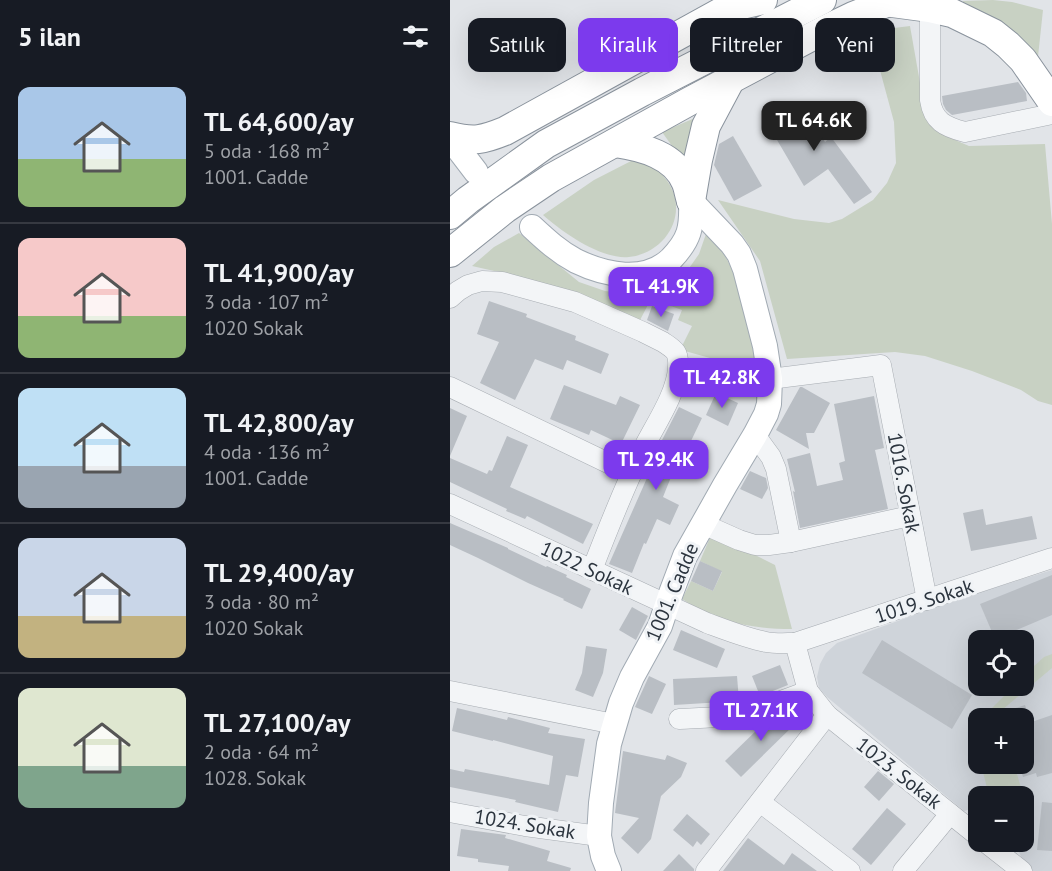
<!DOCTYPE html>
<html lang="tr">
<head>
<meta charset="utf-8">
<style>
  :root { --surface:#171b24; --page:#242831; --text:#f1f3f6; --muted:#9ea1a6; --line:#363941; --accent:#7c3aed }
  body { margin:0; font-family:"PT Sans",sans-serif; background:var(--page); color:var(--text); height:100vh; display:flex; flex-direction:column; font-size:22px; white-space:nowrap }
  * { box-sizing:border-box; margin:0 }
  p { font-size:20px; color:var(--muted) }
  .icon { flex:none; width:33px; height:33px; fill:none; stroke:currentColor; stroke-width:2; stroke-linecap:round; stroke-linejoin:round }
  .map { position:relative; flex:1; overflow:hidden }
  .details { display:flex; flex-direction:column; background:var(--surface); width:450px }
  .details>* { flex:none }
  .hud { position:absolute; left:18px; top:18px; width:494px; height:54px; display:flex; gap:12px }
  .buttons { position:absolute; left:518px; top:630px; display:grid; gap:12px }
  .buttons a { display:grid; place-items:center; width:66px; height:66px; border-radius:12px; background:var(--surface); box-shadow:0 6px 24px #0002; font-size:30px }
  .price { position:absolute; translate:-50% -51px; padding:0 14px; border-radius:12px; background:var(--accent); color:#fff; font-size:20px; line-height:39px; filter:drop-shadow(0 2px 3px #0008) }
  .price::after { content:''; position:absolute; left:50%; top:36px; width:18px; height:14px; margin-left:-9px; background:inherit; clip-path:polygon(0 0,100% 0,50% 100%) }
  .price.active { background:#222; color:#fff }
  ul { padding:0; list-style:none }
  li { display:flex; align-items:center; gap:18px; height:150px; padding:0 18px }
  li+li { border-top:2px solid var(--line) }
  li span { display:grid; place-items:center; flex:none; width:168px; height:120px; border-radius:12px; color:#555 }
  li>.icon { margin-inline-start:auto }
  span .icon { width:72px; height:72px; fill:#fffc; stroke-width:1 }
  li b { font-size:26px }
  h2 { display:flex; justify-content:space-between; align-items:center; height:72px; padding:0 18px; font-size:26px }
  .chip { padding:0 21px; border-radius:12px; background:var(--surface); box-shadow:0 6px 24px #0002; font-size:21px; line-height:54px }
  .chip.active { background:var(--accent); color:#fff }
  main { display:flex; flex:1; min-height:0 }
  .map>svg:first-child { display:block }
  .built { fill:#cfd4da; fill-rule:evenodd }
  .green { fill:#c8d1c3 }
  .building { fill:#b9bec4 }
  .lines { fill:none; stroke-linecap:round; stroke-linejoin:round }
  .minor-casing { stroke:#a7acb2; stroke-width:21 }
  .major-casing { stroke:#a1aab3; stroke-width:26 }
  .highway-casing { stroke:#8a939d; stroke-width:30 }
  .minor { stroke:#f3f5f7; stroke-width:20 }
  .major { stroke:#fff; stroke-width:24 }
  .highway { stroke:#fff; stroke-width:28 }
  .labels { text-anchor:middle; stroke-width:6; stroke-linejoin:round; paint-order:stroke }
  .street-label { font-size:20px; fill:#2b343e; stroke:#f0f3f6 }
</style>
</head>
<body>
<main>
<section class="details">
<h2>5 ilan<svg class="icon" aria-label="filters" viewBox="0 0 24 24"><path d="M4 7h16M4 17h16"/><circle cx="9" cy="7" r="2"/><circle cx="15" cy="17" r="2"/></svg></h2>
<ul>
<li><span style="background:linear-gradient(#a9c7e8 60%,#8fb573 0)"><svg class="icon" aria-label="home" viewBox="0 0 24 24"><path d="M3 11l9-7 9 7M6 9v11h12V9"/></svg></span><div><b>TL 64,600/ay</b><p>5 oda · 168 m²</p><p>1001. Cadde</p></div></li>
<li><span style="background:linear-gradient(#f6c9c9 65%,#8fb573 0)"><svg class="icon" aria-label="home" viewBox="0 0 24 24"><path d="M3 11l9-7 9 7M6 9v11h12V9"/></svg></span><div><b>TL 41,900/ay</b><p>3 oda · 107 m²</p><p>1020 Sokak</p></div></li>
<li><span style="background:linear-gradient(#bfe0f5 65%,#9aa5b1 0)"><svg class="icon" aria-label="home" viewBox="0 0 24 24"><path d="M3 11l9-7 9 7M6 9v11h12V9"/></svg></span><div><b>TL 42,800/ay</b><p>4 oda · 136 m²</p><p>1001. Cadde</p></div></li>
<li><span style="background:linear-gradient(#c9d6e8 65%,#c2b280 0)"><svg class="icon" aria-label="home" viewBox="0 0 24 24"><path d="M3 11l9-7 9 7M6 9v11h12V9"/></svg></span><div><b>TL 29,400/ay</b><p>3 oda · 80 m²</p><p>1020 Sokak</p></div></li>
<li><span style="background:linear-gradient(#dfe7d0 65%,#7fa58c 0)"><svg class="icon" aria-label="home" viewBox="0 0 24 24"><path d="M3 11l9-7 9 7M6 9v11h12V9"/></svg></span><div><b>TL 27,100/ay</b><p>2 oda · 64 m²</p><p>1028. Sokak</p></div></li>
</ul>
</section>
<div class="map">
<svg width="602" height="871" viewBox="0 0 602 871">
  <rect width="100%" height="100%" fill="#e1e4e8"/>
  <path class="built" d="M602 570V871H583L572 859 565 842H573V796H528V807L514 811 377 697 369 688 367 677 370 664 376 653 387 643 511 598ZM528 640H573V686H528ZM528 718H573V764H528Z"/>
  <g class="green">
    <path d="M543 0 562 2 593 10 587 66 513 8V1Z"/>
    <path d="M460 26 475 111 485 126 505 140 519 146 595 144 602 224V405L588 401 571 390 522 371 475 356 445 352 337 359 310 261 268 200 344 219 379 223 392 219 423 200 437 183 446 163 444 122 424 48 436 29Z"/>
    <path d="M252 115 240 171 212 132Z"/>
    <path d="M185 159C189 160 194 161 198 163 205 166 211 173 215 178 241 210 218 253 179 257 152 260 112 232 93 215L144 180Z"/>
    <path d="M257 231C291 267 297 320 306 366L299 369 235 351 232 346 242 326 228 320 232 310 201 299 189 322 53 273 22 266 44 247 69 233 129 282 155 291 181 294 218 286 235 274 249 254Z"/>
    <path d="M262 533 325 565 342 629C301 629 267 622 232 599L241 581 263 591 272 572 250 561Z"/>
    <path d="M602 654V668L552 710 549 716 550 718H532L564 686H573V676L594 657Z"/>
    <path d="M531 764H564L572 791 556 796H539Z"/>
  </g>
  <g class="building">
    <path d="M568 82 576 93 577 101 502 115 496 110 493 104 492 96Z"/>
    <path d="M352 105 375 142 381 137 422 192 404 204 378 169 354 186 313 116 326 109 331 118Z"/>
    <path d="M283 136 312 186 284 201 264 165 269 144Z"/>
    <path d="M39 301 77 314 76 317 126 336 125 340 159 354 151 374 117 360 113 370 85 359 65 400 30 383 49 342 27 334Z"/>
    <path d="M202 306 224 314 218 331 197 320Z"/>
    <path d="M114 385 166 405 170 396 190 405 171 444 141 430 139 435 100 419Z"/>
    <path d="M350 387H352L380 403 364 433H356L359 449 326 430Z"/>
    <path d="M266 393 288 403 278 426 256 415Z"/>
    <path d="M424 396 434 448 425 450 438 509 350 528 343 491 345 492 337 459 360 453 367 486 393 480 389 463 395 461 384 404Z"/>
    <path d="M229 407 252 418 230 464 227 462 213 497 229 505 220 525 207 519 196 544 194 543 182 573 159 564 197 478 193 477Z"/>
    <path d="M0 408 17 416 0 456Z"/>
    <path d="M57 436 78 445 60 487 143 524 133 544 77 516 75 519 56 511 57 509 0 482V458L37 474 39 470 42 471Z"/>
    <path d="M300 471 316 478 318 488 312 499 290 489Z"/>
    <path d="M533 509 536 525 582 516 587 539 521 551 513 513Z"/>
    <path d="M0 523 58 548V549L96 567 97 566 117 575 116 577 141 589 132 609 113 600 114 599 78 583 28 558 0 545Z"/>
    <path d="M250 561 272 571 263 591 241 581Z"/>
    <path d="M602 575V615L545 639 530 604Z"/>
    <path d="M182 607 198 616 186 640 169 630Z"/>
    <path d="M231 630 275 649 267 668 223 650Z"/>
    <path d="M432 640 522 695 502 729 412 673Z"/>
    <path d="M136 646 157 649 153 673 143 697 125 690 132 673Z"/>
    <path d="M330 665 338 685 310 696 302 676Z"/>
    <path d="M199 676 216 684 202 714 185 707Z"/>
    <path d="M287 676 289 701 224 705 223 679Z"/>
    <path d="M575 705 579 718H542L541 716Z"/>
    <path d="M7 708 57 720 58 717 100 728 98 733 135 739 128 777 116 775 108 812 65 802 66 800 0 787V769L14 772 15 769 99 785 103 756 43 740V741L2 731Z"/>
    <path d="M339 711 348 721 291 777 275 761 319 718Z"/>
    <path d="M602 715V773L587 777 586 773 573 777 569 764H573V725Z"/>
    <path d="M173 751 215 760 217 755 237 763 231 777 211 796 201 839 188 854 171 838 189 818 165 813Z"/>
    <path d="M428 771 444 784 429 801 414 787Z"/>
    <path d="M592 802 602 803V851L587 850Z"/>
    <path d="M437 808 456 824 421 865 402 849Z"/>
    <path d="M237 814 260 834 251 845 247 841 243 847 223 830Z"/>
    <path d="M11 829 56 835 55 838 100 851 97 861 121 868 120 871H58L59 866 28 862V859L7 856Z"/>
    <path d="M298 838 334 865 342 853 367 871H273Z"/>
    <path d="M229 854 244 869V871H213Z"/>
  </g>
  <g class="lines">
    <g class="minor-casing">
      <g id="minor">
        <path d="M480 8V100C483 121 495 127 515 132L602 114"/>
        <path d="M0 298 8 291 18 285 32 281 52 282 125 302 193 332 213 342C225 350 229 352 228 367 227 395 202 429 190 455 172 493 157 531 142 570"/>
        <path d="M320 379 431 365 477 600"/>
        <path d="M0 387 181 474"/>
        <path d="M305 435 321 457 326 469 341 542"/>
        <path d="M0 504 257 623C276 630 296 638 316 642 326 644 336 643 345 643L602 558"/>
        <path d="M253 524 289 540 305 545H319L341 542 460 516"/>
        <path d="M345 643 358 691 377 715 528 836"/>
        <path d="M0 691 164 724"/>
        <path d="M229 719C245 718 261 718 276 716 304 712 331 701 358 691"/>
        <path d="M310 802 400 871"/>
        <path d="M0 812 75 826 149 836"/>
        <path d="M535 842 572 871"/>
        <path d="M256 871 377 715"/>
        <path d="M453 871 500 814"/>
      </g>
    </g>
    <g class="major-casing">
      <g id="major">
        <path d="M0 138 26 172"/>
        <path d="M82 227C96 240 109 252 126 261 155 275 195 284 221 259 240 239 242 228 241 201"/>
        <path d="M159 871 153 856 149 836 151 803 159 744 171 703 182 677 210 626 221 593 235 556 275 485 305 435 316 414 319 404 320 379 315 346 295 269 289 254 282 244 241 201"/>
      </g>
    </g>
    <g class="highway-casing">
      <g id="highway">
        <path d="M435 2 480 8 502 13 543 33 558 45 573 60 602 102"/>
        <path d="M0 136C24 142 33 140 55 131L278 8 313 0"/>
        <path d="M165 143C192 147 225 155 236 183 238 188 239 195 241 201"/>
        <path d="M241 201 248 160 256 126 281 79"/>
        <path d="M0 215 18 200 96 144 192 92 372 0"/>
        <path d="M0 253 55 209 101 178 240 101 376 29 403 16 444 0"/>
      </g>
    </g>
    <use href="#minor" class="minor"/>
    <use href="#major" class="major"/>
    <use href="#highway" class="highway"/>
  </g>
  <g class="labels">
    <g class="street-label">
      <text transform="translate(454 483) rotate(79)" y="7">1016. Sokak</text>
      <text transform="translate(137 568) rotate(25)" y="7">1022 Sokak</text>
      <text transform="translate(222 592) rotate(-67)" y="7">1001. Cadde</text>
      <text transform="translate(474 601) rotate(-18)" y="7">1019. Sokak</text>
      <text transform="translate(449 773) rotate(38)" y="7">1023. Sokak</text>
      <text transform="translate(75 824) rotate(9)" y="7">1024. Sokak</text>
    </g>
  </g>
</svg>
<div class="buttons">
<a><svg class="icon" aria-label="locate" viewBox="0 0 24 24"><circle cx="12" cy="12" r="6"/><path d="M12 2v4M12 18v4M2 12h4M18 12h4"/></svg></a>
<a>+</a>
<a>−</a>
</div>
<b class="price active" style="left:364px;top:152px">TL 64.6K</b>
<b class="price" style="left:211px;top:318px">TL 41.9K</b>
<b class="price" style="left:272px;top:409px">TL 42.8K</b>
<b class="price" style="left:206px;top:491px">TL 29.4K</b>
<b class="price" style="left:311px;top:742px">TL 27.1K</b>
<div class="hud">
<a class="chip">Satılık</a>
<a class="chip active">Kiralık</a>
<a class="chip">Filtreler</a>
<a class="chip">Yeni</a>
</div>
</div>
</main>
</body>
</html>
